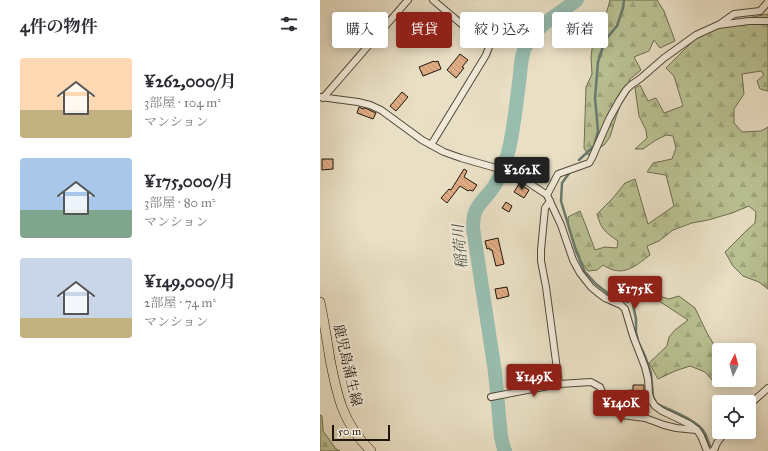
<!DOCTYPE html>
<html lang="ja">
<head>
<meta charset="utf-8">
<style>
  :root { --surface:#fff; --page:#f2f2f3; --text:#2b2b33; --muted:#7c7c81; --accent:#8f2418 }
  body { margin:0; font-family:"IM FELL Great Primer","Noto Serif JP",serif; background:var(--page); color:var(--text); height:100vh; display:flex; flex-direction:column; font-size:15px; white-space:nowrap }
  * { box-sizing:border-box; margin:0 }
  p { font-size:13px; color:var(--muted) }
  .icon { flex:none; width:22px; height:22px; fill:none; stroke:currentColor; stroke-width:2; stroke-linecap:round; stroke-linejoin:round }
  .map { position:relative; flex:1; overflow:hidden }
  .details { display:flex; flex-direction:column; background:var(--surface); width:320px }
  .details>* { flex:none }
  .top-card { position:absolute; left:12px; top:12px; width:376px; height:36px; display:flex; gap:8px }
  .needle { width:26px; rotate:5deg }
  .buttons { position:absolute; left:392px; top:343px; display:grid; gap:8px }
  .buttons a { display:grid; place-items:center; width:44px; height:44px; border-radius:4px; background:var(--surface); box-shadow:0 2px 10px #0003; font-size:20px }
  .scale { position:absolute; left:12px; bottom:10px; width:58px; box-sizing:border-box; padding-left:4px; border:2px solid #1f160a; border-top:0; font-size:11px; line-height:14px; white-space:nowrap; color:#1f160a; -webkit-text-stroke:3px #f1ead9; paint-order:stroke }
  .price { position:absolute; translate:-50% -34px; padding:0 9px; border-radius:4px; background:var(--accent); color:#fff; font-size:13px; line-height:26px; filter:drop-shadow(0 1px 2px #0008) }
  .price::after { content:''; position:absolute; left:50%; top:24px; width:12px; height:9px; margin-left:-6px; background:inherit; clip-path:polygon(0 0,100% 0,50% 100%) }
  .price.on { background:#222; color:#fff }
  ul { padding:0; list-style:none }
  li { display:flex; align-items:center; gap:12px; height:100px; padding:0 20px }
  li span { display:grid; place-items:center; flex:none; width:112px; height:80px; border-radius:4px; color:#555 }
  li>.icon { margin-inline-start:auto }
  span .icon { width:48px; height:48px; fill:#fffc; stroke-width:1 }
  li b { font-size:17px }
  h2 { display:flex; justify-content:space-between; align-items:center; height:48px; padding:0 20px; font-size:17px }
  .chip { padding:0 14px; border-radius:4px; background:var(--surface); box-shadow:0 2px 10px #0003; font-size:14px; line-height:36px }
  .chip.on { background:var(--accent); color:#fff }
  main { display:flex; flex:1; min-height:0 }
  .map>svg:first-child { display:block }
  .forest { fill:url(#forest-firs); stroke:#6c6c4e }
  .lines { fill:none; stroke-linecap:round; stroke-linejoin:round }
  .stream { stroke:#687a6d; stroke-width:2.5 }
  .river { stroke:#98bdaf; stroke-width:14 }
  .building { fill:url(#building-back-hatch); stroke:#1f160a }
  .street-casing { stroke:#524838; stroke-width:8 }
  .primary-casing { stroke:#1f160a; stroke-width:10 }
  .street { stroke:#f1ead9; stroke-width:6 }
  .primary { stroke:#e9dfc4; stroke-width:9 }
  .labels { text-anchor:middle; stroke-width:4; stroke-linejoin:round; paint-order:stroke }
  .street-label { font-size:14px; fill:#1f160a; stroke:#f1ead9 }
  .water-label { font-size:15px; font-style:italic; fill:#495044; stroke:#f1ead9 }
</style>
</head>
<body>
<main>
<section class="details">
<h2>4件の物件<svg class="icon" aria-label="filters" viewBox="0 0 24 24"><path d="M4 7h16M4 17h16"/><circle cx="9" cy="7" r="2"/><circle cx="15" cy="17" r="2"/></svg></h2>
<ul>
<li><span style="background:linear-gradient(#ffd9b3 65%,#c2b280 0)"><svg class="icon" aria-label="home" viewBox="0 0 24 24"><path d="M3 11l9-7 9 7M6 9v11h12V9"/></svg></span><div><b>¥262,000/月</b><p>3部屋 · 104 m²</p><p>マンション</p></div></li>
<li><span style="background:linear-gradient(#a9c7e8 65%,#7fa58c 0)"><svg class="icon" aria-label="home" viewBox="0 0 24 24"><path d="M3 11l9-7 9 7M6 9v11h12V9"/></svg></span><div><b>¥175,000/月</b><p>3部屋 · 80 m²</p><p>マンション</p></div></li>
<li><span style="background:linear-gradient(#c9d6e8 75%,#c2b280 0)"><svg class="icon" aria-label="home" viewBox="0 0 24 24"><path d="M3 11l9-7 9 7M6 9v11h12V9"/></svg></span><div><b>¥149,000/月</b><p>2部屋 · 74 m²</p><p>マンション</p></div></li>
</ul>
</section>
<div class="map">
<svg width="448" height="451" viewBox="0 0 448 451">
  <defs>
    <pattern id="forest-firs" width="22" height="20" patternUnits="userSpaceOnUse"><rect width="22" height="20" fill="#b9c192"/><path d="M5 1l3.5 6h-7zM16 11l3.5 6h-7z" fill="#9fa57d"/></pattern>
    <pattern id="building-back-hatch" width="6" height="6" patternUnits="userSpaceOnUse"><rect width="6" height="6" fill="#e0ac84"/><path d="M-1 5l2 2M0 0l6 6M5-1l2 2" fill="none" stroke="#c09371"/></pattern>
  </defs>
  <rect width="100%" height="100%" fill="#e9dfc4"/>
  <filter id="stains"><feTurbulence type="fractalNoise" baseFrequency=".005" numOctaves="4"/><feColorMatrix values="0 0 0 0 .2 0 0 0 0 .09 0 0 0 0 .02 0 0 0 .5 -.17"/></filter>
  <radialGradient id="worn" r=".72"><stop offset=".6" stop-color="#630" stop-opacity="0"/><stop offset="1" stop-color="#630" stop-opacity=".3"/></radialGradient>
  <g class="forest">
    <path d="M290 0H337L344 11 355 41 340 48 334 40 329 51 314 57 321 70 310 79 296 117 290 137 284 145 268 155 264 148 266 87 272 74 271 57 273 42 277 26 285 18Z"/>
    <path d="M448 14V91L440 89 437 81 444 75 441 71 422 74 424 94 414 109V123L422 132 441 131 448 127V289L439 282 423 276 413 266 405 252 426 231 435 223 436 212 429 206 412 213 388 220 372 223 353 230 339 241 327 246 330 255C314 267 303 278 283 265L277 270 268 271 261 261 249 230 248 217 260 211 266 226 275 250 285 247 297 248 298 241C285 232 281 229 277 214L293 198 305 183 315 179 328 224 354 206 346 175 327 172 333 163 352 159 356 148 353 136 346 135 336 140 323 149H315L327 138 326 130 319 116 315 88 320 85 328 101 336 98 344 113 363 106 354 76 346 68 376 38 407 24 422 19Z"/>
    <path d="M334 287 339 296 349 299 359 296 375 308 387 333 399 353V373L392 380 385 372 370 366 355 371 338 379 329 363 347 346 349 337 355 330 368 320 342 303 327 295Z"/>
    <path d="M0 415 2 416 3 431 16 449 20 451H0Z"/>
  </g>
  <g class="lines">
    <g class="stream">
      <path d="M259 160 274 146 278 131 275 98 278 62 285 40 297 26 303 8 304 0"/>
      <path d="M250 172 242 183 241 201 256 251 265 272 276 284 290 295 308 302"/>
      <path d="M313 305 316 319V332L318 341 325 356 331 373 333 396 336 403C348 410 378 420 384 432 387 436 388 442 390 446"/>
    </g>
    <path class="river" d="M185 451 184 449 181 437 175 372 153 228C153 222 153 216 156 210 161 200 171 193 176 183 182 173 186 160 189 149 194 127 196 105 199 83 201 70 200 55 207 44 219 23 239 14 257 0"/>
  </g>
  <g class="building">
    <path d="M140 54 148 60 142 67 144 68 136 78 127 70Z"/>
    <path d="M114 61 115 62 118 61 121 69 103 76 99 67Z"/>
    <path d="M82 92 88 97 76 111 70 106Z"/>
    <path d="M39 107 43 109V108H45L56 113 53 119 37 113Z"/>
    <path d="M2 159H13V169L2 170Z"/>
    <path d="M144 169 147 171 144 177 157 185 153 191 149 190 148 191 140 186 127 203 121 198 129 189 131 190Z"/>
    <path d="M199 184 209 190 204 198 194 192Z"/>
    <path d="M186 202 192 206 189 212 182 208Z"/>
    <path d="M178 238 184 264 176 266 172 250H170L169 248 167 249 165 241Z"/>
    <path d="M187 287 189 296 177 299 175 289Z"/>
    <path d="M313 385H324V411L311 410V404H302L301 391 313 390Z"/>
  </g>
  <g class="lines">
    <g class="street-casing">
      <g id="street">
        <path d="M400 24 414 14 440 11 448 2V0"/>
        <path d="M0 97 38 102 50 105 61 110 102 140 124 152 141 158 176 168 203 179 227 195 241 225 253 260 260 273 271 287 277 292 285 298 301 305 305 309 313 336 325 367 328 379 329 394 331 400 335 406 342 411 369 424 377 430 381 436 387 451"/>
        <path d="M3 98 88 0"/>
        <path d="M111 145 166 55 169 47 168 43 152 33 113 0"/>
        <path d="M227 195 238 174 269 163 272 158 289 119 299 101 306 90 311 85 321 78 344 58 376 35 398 25 429 21H448"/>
        <path d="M230 201 225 208 221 250V261L226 287 239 384"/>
        <path d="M171 397 239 384 271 382 280 387 286 402 292 409 302 415 325 418 344 425 356 428 376 430"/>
        <path d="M429 405 448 388"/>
        <path d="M392 451 394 450 397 443 405 432"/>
      </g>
    </g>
    <g class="primary-casing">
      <path id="primary" d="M0 302C4 321 7 340 10 359 17 396 23 424 51 451"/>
    </g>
    <use href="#street" class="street"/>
    <use href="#primary" class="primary"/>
  </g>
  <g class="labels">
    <g class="street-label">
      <text transform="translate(28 365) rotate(77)" y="5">鹿児島蒲生線</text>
    </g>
    <g class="water-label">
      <text transform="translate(140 247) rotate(-95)" y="5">稲荷川</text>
    </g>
  </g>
  <rect width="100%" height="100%" filter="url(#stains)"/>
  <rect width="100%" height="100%" fill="url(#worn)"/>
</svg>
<div class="buttons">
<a><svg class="needle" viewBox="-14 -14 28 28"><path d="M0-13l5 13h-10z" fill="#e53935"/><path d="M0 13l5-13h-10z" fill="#7c7c81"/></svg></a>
<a><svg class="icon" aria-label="locate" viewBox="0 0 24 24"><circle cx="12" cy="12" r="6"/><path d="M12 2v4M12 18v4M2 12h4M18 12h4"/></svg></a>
</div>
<div class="scale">50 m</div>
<b class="price on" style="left:202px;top:191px">¥262K</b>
<b class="price" style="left:315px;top:310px">¥175K</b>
<b class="price" style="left:214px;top:398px">¥149K</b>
<b class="price" style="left:301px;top:424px">¥140K</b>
<div class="top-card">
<a class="chip">購入</a>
<a class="chip on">賃貸</a>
<a class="chip">絞り込み</a>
<a class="chip">新着</a>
</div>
</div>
</main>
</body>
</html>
